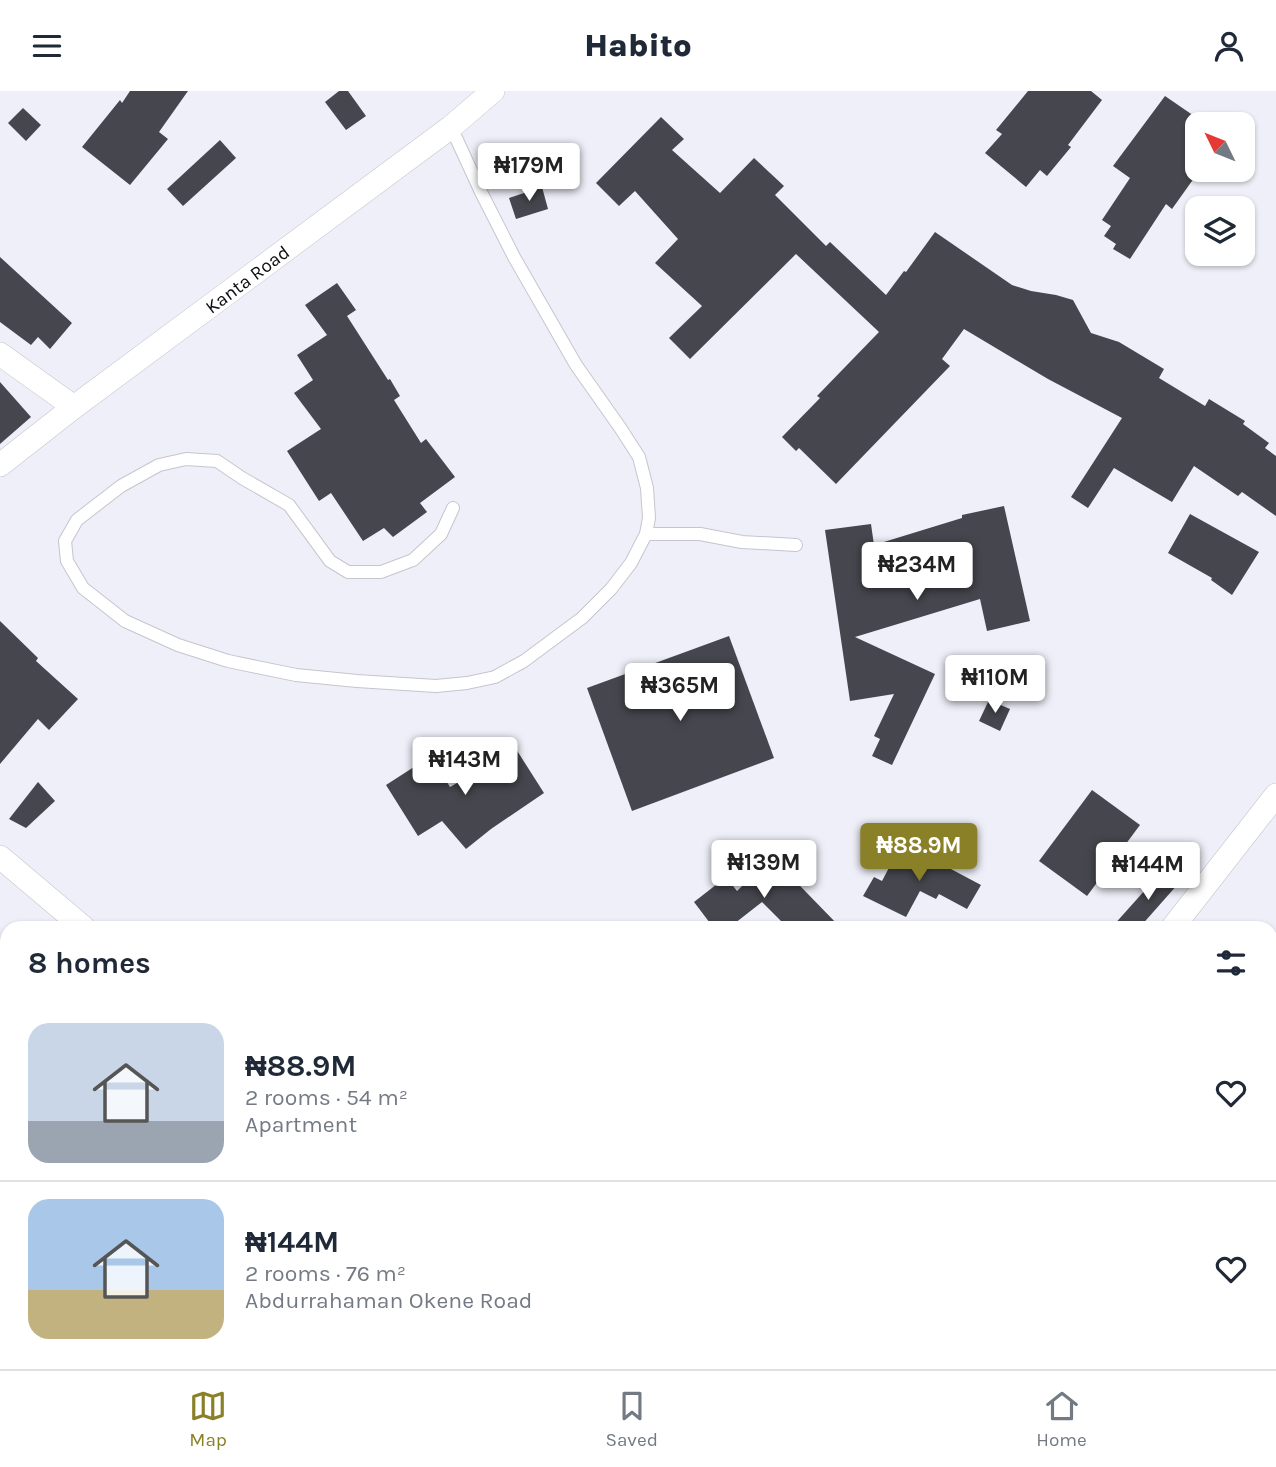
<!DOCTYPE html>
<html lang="en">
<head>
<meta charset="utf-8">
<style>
  :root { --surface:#fff; --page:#f2f2f3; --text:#1f2937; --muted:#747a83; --line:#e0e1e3; --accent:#8a8027 }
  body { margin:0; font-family:Karla,sans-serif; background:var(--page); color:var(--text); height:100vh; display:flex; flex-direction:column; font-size:26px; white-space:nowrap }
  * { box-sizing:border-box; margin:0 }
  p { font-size:23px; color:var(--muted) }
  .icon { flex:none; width:38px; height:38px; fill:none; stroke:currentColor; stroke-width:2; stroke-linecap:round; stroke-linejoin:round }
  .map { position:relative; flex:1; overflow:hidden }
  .panel { position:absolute; left:0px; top:830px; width:1278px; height:450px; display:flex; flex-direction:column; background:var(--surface); border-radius:21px 21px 0 0; box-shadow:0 2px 5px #0004 }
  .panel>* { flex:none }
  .needle { width:46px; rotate:313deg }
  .fabs { position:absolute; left:1185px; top:21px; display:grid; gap:14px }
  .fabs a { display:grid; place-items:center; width:70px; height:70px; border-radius:14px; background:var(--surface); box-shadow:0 2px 5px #0004; font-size:35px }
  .price { position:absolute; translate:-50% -60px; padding:0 16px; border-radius:7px; background:#fff; color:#222; font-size:23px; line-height:46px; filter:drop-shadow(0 2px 4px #0008) }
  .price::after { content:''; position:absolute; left:50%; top:42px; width:21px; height:16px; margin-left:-10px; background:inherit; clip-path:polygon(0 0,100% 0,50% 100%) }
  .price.selected { background:var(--accent); color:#fff }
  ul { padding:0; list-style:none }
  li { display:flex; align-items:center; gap:21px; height:175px; padding:0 28px }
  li+li { border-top:2px solid var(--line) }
  li span { display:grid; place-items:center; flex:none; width:196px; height:140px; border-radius:21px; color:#555 }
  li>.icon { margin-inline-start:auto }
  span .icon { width:84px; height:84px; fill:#fffc; stroke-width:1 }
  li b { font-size:30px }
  h2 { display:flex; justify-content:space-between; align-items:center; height:84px; padding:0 28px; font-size:30px }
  header { display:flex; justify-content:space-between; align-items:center; height:91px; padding:0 28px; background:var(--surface); font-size:32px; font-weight:800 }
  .dock { display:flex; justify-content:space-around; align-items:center; height:98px; border-top:2px solid var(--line); background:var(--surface); font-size:19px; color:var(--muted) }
  .dock a { display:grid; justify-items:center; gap:4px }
  .dock .selected { color:var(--accent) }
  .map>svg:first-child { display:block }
  .building { fill:#46474e }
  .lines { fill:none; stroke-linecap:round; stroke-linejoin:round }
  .service-casing { stroke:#c5c5ce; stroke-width:14 }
  .minor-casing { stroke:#c5c5ce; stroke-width:24 }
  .service { stroke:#fff; stroke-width:12 }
  .minor { stroke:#fff; stroke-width:23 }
  .labels { text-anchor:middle; stroke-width:7; stroke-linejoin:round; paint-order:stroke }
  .street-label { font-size:19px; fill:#0b0b0e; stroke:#fff }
</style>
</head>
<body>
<header><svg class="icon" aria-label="menu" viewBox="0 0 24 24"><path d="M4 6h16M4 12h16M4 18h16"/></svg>Habito<svg class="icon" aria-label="person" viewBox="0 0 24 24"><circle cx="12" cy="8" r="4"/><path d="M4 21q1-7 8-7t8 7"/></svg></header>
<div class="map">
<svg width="1276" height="1278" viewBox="0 0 1276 1278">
  <rect width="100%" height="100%" fill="#eeeff8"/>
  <g class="building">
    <path d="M130 0H188L159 41 168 48 130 94 82 56 120 9 122 12Z"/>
    <path d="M339 0H348L366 25 346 39 325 11Z"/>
    <path d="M1028 0H1091L1102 9 1068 54 1071 56 1047 85 1040 79 1026 96 985 62 1002 43 996 39Z"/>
    <path d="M1165 5 1197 27V83L1172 118 1166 113 1130 168 1113 158 1116 153 1104 145 1111 135 1102 129 1130 87 1113 75Z"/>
    <path d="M23 17 41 34 26 50 8 32Z"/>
    <path d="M661 26 684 48 672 59 720 102 754 67 784 95 775 104 826 155 830 151 886 204 904 180 906 181 935 141 1012 194 1031 200 1056 204 1073 209 1091 242 1119 251 1164 278 1159 287 1205 315 1209 308 1245 330 1243 333 1269 352 1265 357 1276 365V425L1242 401 1238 405 1194 375 1172 411 1114 377 1088 417 1071 406 1122 327 1048 288 964 238 942 268 950 275 836 393 799 357 796 360 782 346 820 307 817 305 879 241 796 163 690 268 669 247 702 215 655 172 678 148 635 100 619 115 596 92Z"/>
    <path d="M220 49 236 67 183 115 167 98Z"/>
    <path d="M542 96 548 118 516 128 509 107Z"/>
    <path d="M0 166 72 232 50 258 38 246 31 254 0 231Z"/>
    <path d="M337 192 356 219 347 225 388 289 390 288 400 305 394 309 421 352 426 348 455 386 420 412 427 421 393 446 384 437 363 450 331 402 319 410 287 360 321 338 294 302 313 289 297 264 327 244 305 214Z"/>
    <path d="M0 291 31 326 0 353Z"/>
    <path d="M1004 415 1030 530 987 540 980 508 855 546 935 583 892 674 872 665 880 648 874 645 894 603 850 610 825 439 871 433 874 454 962 427V424Z"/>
    <path d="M1190 423 1259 461 1232 504 1211 489 1212 487 1168 462Z"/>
    <path d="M0 530 38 567 36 570 78 608 49 639 38 628 0 673Z"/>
    <path d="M729 545 774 667 632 720 587 597Z"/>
    <path d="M989 609 1010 618 1000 640 979 630Z"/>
    <path d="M516 658 544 702 491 738 466 758 442 730 418 745 386 694 431 665 450 696Z"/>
    <path d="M38 691 55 710 26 737 9 728Z"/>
    <path d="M1092 699 1140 734 1087 805 1039 770Z"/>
    <path d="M902 752 981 794 967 818 939 803 936 808 920 800 906 826 863 805 874 786 882 790Z"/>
    <path d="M772 766 840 836H787L762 811 730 836H713L694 811 726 786 737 800Z"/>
    <path d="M1163 779 1178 793 1140 836H1112Z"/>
  </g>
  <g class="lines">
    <g class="service-casing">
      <g id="service">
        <path d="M451 36 481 101 514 166 576 274 621 338 639 366 647 397 649 427 646 443 631 472 611 498 582 527 524 570 495 586 467 592 436 595 357 590 296 584 228 570 178 554 125 530 83 497 67 470 65 450 77 429 121 395 159 374 186 368 217 370 242 387 289 414 330 470 348 481H381L413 469 441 443 453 417"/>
        <path d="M646 443H700L742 451 796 454"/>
        <path d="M299 1272 301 1278"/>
        <path d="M423 1278 426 1272"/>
      </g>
    </g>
    <g class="minor-casing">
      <g id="minor">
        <path d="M0 263 74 316"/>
        <path d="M0 374 74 316 451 36 493 0"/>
        <path d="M0 766 83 836"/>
        <path d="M1173 836 1276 704"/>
        <path d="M0 1250 7 1247"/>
        <path d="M619 1272 627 1278"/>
        <path d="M819 1278 824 1272"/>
      </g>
    </g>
    <use href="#service" class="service"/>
    <use href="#minor" class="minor"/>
  </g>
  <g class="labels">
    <g class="street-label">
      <text transform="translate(247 188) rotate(-37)" y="7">Kanta Road</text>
    </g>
  </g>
</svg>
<div class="fabs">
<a><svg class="needle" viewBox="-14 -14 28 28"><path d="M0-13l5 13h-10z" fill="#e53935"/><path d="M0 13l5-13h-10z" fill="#747a83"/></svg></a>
<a><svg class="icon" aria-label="layers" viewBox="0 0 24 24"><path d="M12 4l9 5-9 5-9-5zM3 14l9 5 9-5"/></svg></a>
</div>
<b class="price" style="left:529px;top:112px">₦179M</b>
<b class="price" style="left:917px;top:511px">₦234M</b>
<b class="price" style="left:995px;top:624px">₦110M</b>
<b class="price" style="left:680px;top:632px">₦365M</b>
<b class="price" style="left:465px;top:706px">₦143M</b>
<b class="price selected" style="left:919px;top:792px">₦88.9M</b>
<b class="price" style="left:764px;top:809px">₦139M</b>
<b class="price" style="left:1148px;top:811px">₦144M</b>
<section class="panel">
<h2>8 homes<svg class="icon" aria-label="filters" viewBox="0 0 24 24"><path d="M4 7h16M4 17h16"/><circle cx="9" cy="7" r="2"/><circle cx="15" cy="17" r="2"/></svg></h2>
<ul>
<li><span style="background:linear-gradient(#c9d6e8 70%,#9aa5b1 0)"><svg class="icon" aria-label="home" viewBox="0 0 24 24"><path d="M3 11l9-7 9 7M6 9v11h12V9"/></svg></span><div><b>₦88.9M</b><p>2 rooms · 54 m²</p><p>Apartment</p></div><svg class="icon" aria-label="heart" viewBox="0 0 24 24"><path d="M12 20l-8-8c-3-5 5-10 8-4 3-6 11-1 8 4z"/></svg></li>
<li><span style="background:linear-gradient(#a9c7e8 65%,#c2b280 0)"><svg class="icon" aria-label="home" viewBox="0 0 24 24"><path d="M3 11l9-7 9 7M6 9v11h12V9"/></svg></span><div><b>₦144M</b><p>2 rooms · 76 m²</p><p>Abdurrahaman Okene Road</p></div><svg class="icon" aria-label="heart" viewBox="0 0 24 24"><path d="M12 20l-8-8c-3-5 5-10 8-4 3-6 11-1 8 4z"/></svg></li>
</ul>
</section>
</div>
<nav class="dock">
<a class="selected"><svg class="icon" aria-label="map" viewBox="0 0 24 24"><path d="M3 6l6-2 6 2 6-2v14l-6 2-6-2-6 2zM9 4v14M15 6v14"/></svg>Map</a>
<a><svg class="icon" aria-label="saved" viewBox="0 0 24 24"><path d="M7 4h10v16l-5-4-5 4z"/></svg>Saved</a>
<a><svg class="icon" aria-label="home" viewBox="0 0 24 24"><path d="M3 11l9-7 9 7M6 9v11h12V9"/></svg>Home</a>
</nav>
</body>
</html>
